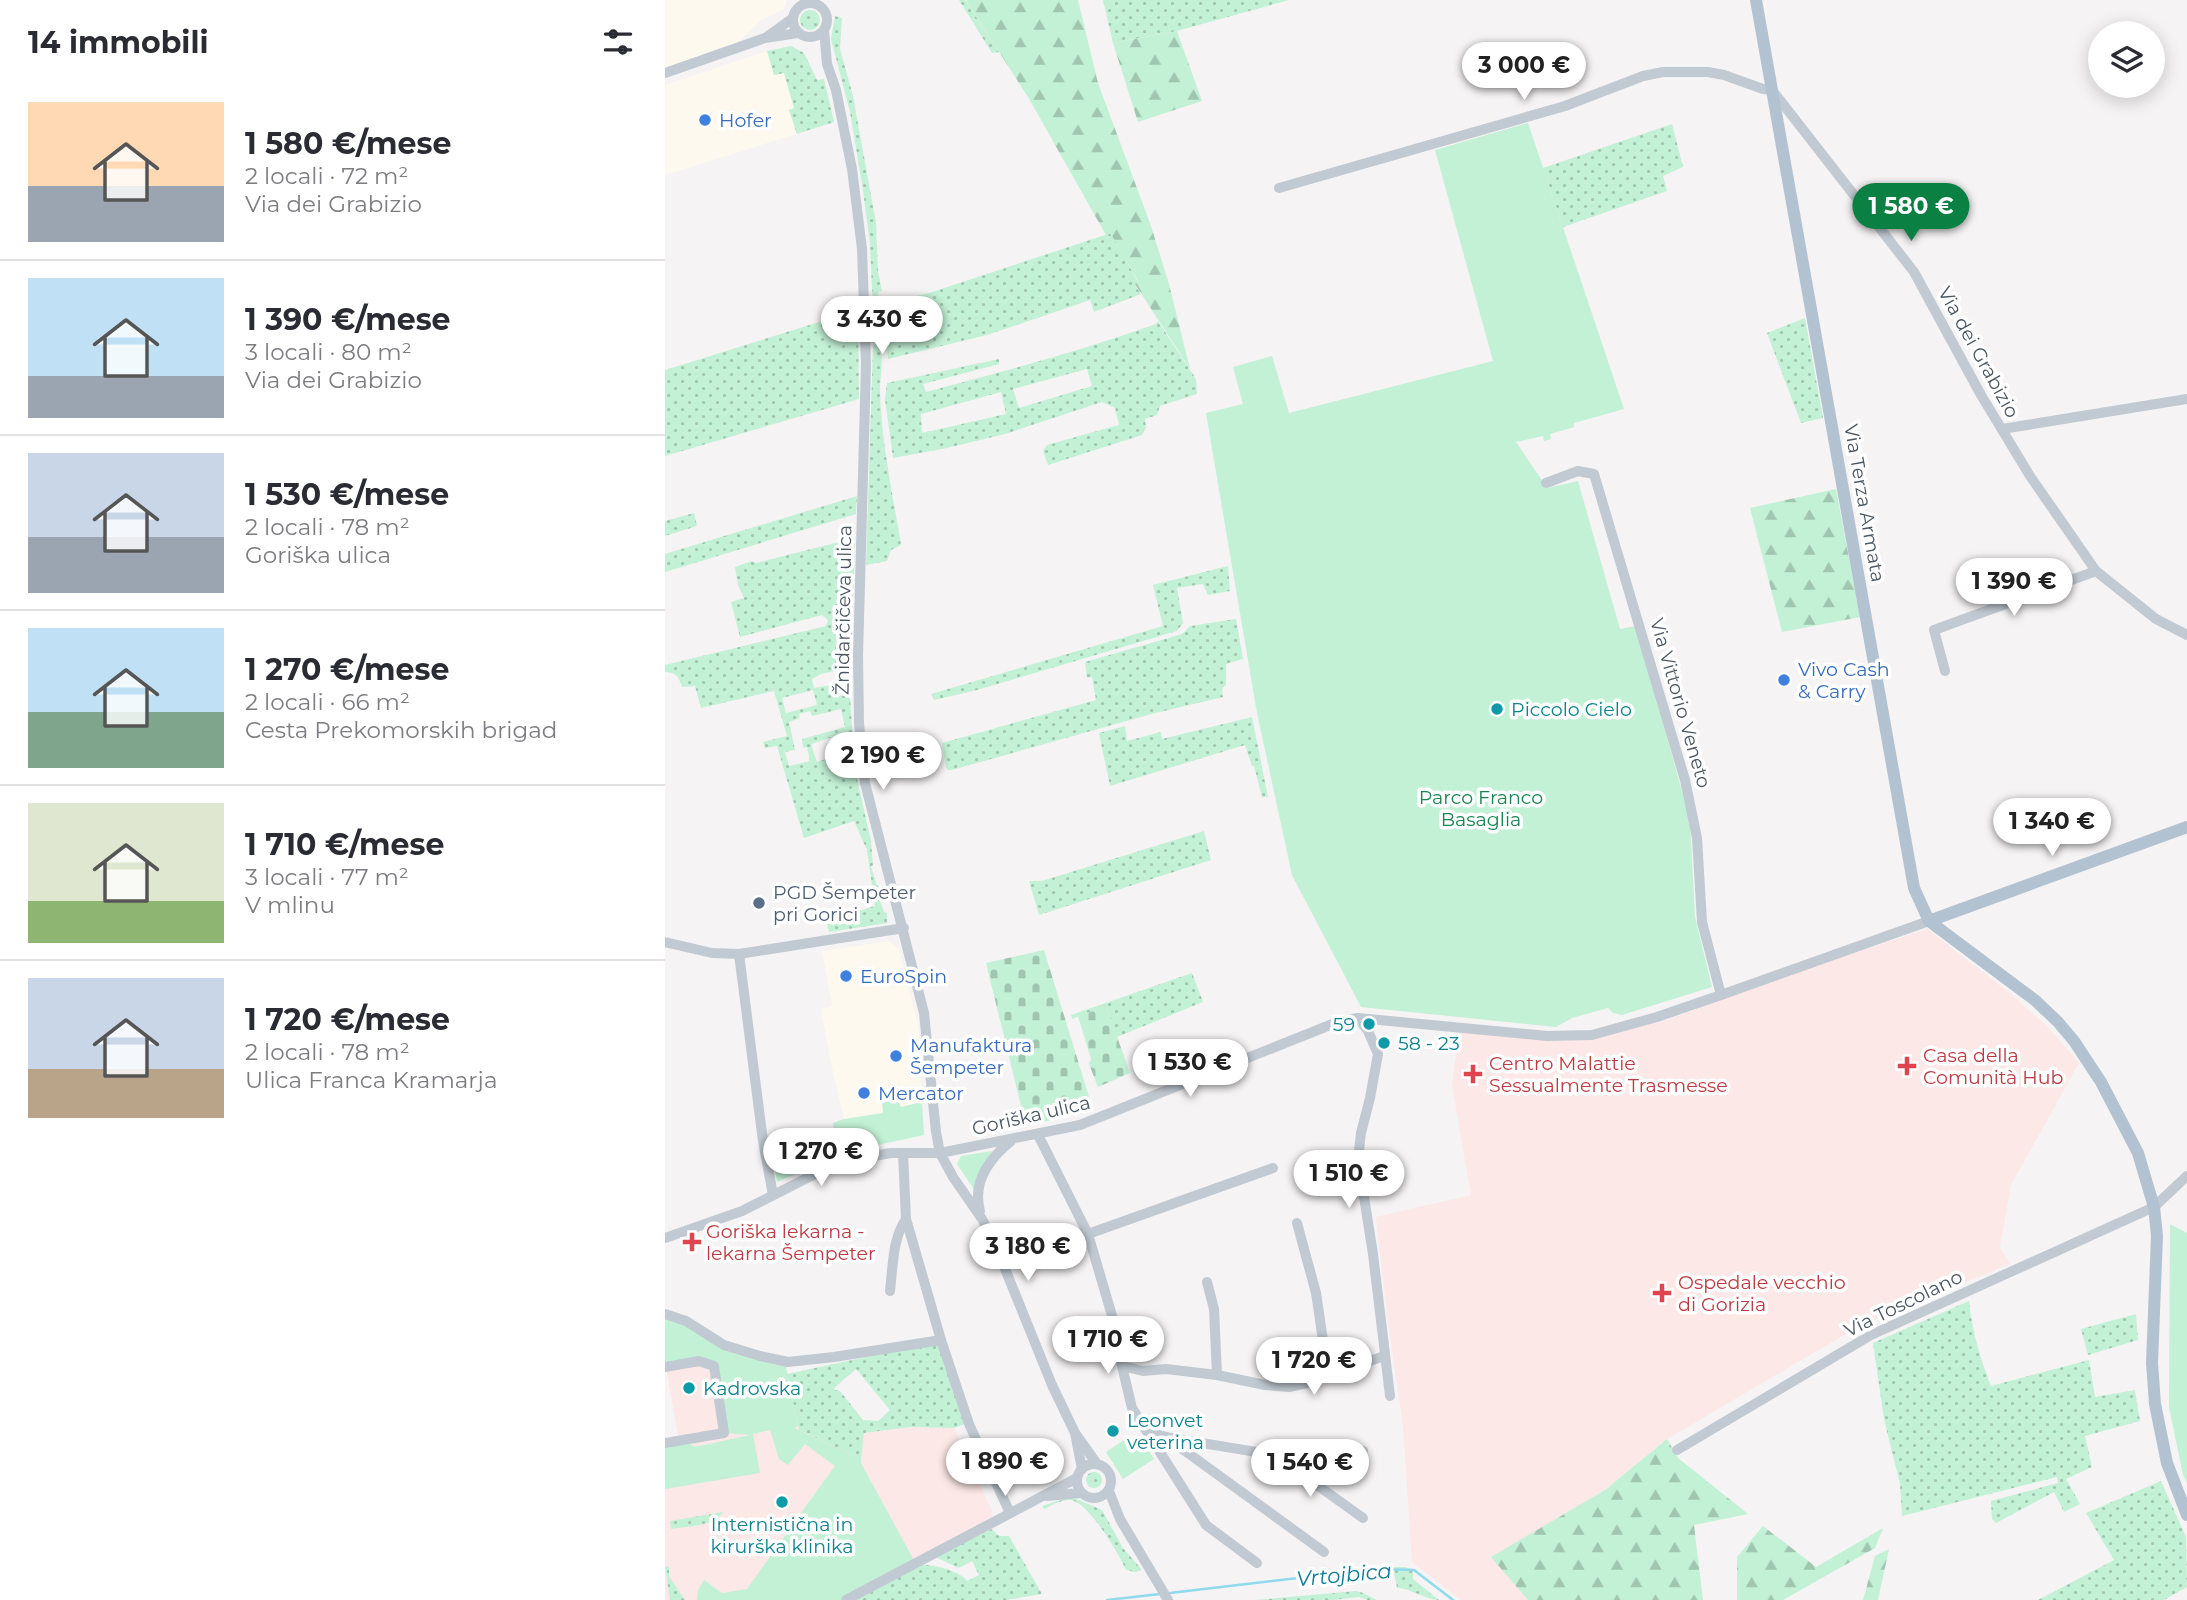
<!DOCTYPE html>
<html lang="it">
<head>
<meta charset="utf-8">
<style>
  :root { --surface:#fff; --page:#f7f7f7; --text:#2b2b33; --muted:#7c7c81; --line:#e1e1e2; --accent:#0b8043 }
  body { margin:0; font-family:Montserrat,sans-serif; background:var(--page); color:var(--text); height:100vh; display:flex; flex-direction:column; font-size:26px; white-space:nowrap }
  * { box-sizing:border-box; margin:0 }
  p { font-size:23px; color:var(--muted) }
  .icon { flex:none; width:38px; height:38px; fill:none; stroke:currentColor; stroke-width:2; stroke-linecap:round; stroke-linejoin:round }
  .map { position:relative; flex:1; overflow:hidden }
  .sheet { display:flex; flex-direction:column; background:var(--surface); width:665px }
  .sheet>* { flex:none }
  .controls { position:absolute; left:1423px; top:21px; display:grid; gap:14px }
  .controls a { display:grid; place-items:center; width:77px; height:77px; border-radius:50%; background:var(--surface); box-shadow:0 4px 18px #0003; font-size:35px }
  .price { position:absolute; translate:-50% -60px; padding:0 16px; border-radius:24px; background:#fff; color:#222; font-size:23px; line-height:46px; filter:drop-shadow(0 2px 4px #0008) }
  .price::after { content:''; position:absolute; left:50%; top:42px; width:21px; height:16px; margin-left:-10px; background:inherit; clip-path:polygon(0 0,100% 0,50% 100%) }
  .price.active { background:var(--accent); color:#fff }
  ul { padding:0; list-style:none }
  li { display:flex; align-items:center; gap:21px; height:175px; padding:0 28px }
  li+li { border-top:2px solid var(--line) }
  li span { display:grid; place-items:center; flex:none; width:196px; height:140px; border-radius:0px; color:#555 }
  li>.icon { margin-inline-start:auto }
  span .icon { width:84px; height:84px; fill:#fffc; stroke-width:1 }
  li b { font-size:30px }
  h2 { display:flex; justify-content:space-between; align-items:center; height:84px; padding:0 28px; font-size:30px }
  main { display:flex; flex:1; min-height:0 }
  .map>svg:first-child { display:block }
  .commercial { fill:#fdf9ef }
  .medical { fill:#fce8e6 }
  .grass { fill:url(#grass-dots); fill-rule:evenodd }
  .forest { fill:url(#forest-firs) }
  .cemetery { fill:url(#cemetery-stones) }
  .park { fill:#c3f1d5 }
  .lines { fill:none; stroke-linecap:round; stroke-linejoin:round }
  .stream { stroke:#90daee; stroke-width:2.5 }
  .minor { stroke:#c1cad2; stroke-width:10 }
  .major { stroke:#b3c2d1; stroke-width:12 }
  .shop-dot { fill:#3f7fe0; stroke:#fff; stroke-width:2.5 }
  .culture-dot { fill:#0f9aa8; stroke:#fff; stroke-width:2.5 }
  .service-dot { fill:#5c6f8a; stroke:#fff; stroke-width:2.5 }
  .health-dot { fill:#e0444e; stroke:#fff; stroke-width:2.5 }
  .labels { text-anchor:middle; stroke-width:7; stroke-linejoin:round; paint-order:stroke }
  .shop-label { font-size:19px; fill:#366cbe; stroke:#fff; text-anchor:start }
  .street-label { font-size:19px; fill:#4a5661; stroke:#fff }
  .culture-label { font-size:19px; fill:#0d838f; stroke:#fff; text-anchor:start }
  .park-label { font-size:19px; fill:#17864f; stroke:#fff }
  .service-label { font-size:19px; fill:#4e5e75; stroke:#fff; text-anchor:start }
  .health-label { font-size:19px; fill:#be3a42; stroke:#fff; text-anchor:start }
  .water-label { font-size:21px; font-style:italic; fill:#0c7c9b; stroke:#fff }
</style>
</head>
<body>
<main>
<section class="sheet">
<h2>14 immobili<svg class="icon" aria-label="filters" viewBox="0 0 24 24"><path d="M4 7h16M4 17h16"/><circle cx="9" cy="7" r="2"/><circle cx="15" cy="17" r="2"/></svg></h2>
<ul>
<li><span style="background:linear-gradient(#ffd9b3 60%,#9aa5b1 0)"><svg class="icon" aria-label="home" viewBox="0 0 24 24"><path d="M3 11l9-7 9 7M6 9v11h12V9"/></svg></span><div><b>1 580 €/mese</b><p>2 locali · 72 m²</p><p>Via dei Grabizio</p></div></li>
<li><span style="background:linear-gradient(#bfe0f5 70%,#9aa5b1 0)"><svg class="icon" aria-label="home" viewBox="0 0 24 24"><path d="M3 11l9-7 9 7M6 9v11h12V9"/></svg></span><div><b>1 390 €/mese</b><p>3 locali · 80 m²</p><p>Via dei Grabizio</p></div></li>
<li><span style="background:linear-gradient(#c9d6e8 60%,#9aa5b1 0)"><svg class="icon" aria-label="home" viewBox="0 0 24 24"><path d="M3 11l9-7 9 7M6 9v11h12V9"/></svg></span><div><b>1 530 €/mese</b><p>2 locali · 78 m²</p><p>Goriška ulica</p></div></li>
<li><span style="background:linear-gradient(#bfe0f5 60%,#7fa58c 0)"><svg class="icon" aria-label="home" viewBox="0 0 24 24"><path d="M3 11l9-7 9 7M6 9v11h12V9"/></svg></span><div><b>1 270 €/mese</b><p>2 locali · 66 m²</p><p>Cesta Prekomorskih brigad</p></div></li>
<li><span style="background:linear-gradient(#dfe7d0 70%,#8fb573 0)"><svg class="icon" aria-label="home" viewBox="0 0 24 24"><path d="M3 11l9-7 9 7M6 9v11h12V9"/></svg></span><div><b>1 710 €/mese</b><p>3 locali · 77 m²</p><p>V mlinu</p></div></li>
<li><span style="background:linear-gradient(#c9d6e8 65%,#b9a48a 0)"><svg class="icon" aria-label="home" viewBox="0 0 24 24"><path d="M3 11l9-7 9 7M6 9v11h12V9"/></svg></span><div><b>1 720 €/mese</b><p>2 locali · 78 m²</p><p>Ulica Franca Kramarja</p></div></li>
</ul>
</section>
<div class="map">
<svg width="1522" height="1600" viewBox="0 0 1522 1600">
  <defs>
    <pattern id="grass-dots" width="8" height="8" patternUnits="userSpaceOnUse" patternTransform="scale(1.75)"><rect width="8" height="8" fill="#c3f1d5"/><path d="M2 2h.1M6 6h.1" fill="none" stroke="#a0c6b0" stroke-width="1.8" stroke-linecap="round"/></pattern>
    <pattern id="forest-firs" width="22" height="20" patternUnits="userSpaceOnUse" patternTransform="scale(1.75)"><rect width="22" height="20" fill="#c3f1d5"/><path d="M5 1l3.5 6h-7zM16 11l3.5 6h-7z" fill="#a0c6b0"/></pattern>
    <pattern id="cemetery-stones" width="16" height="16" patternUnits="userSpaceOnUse" patternTransform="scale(1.75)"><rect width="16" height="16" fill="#c3f1d5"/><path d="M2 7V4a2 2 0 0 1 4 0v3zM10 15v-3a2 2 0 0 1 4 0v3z" fill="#a0c6b0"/></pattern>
  </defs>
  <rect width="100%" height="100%" fill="#f5f3f3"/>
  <g class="commercial">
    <path d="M0 0H122L118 10 96 20 73 42 0 69Z"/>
    <path d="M102 51 109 75 119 73 129 109 124 110 132 134 0 175V85Z"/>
    <path d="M224 941 234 949 254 1028V1058L257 1102 235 1107 232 1097 217 1100 218 1112 179 1119 165 1059 156 1009 167 1006 157 951Z"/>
  </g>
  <g class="medical">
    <path d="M1262 929 1342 991 1383 1027 1414 1063 1346 1185 1335 1247 1345 1264 1196 1325 1002 1439 940 1490 827 1557 863 1600H796L747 1562 738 1425 723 1322 711 1217 806 1195 787 1085 794 1032 923 1040 1005 1019 1121 976Z"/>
    <path d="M34 1361 139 1429 199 1433 246 1427 289 1428 327 1511 328 1522 251 1564 225 1600H0V1443L14 1440 1 1367Z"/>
  </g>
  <g class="grass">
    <path d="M294 0H300L334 52 327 53Z"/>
    <path d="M438 0H624L512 31 448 43Z"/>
    <circle cx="145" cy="20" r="10"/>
    <path d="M170 16 177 18 175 49 188 96 211 223 213 271 217 291 213 292 217 318 216 333 212 332 207 324 208 310 205 243 197 184 185 112 166 39Z"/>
    <path d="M126 46 139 53 152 80 159 79 169 122 132 134 124 110 129 108 119 73 109 75 102 51Z"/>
    <path d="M1007 124 1018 167 998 176 1002 191 898 227 878 168Z"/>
    <path d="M446 233 473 282 470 285 476 294 429 312 425 300 322 335 223 359 219 304 264 293Z"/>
    <path d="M193 310 194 399 0 456V370Z"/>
    <path d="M1140 318 1158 418 1136 423 1102 333Z"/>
    <path d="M493 321 531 379 532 394 495 406 492 415 480 419 481 428 477 435 383 465 378 451 382 445 454 425 450 408 437 402 340 434 282 448 228 458 220 399 222 383 334 359V364L258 384 261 392C338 372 415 351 491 324ZM422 369 427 386 354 408 348 389ZM336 392 341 414 257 433 256 414Z"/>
    <path d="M213 342C220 354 215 376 215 390 216 442 228 495 236 545L226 550 222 561 201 565 208 346Z"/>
    <path d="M192 496 191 514 0 572V554Z"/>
    <path d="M29 513 32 526 0 536V521Z"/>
    <path d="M190 538 186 667 156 674 147 679 149 688 171 684 176 696 182 695 185 697 190 770 206 841 208 865 206 867 212 885 216 890 218 897 215 900 219 912 222 913V923L164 932 161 921 210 906 202 850 189 821 139 838 112 746 100 748 98 742 122 736 109 691 36 708 30 686 17 687C14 677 11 672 0 672V665L161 626 163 620 157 615 75 637 66 602 79 598 73 585 70 567 87 561 91 563ZM148 690 152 705 121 713 117 698ZM176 709 180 727 137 739 138 748 142 747 145 761 124 766 120 752 130 750 124 722 135 718 134 714 145 711 147 716ZM177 734 179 753 152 762 146 744Z"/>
    <path d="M563 566 565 591 543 595 538 584 512 588 518 623 512 631 312 690 269 700 266 694 498 626 488 585Z"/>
    <path d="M571 619 578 659 561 664V685L557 688 558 697 490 713 287 770H283L281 768 277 743 431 700 427 677 422 678 420 662 517 634 525 626Z"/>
    <path d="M587 717 603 797H597L589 766H587L580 745 445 786 434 733 460 726 462 741 496 732 497 739Z"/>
    <path d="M539 831 546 860 374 915 364 881H377Z"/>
    <path d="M527 973 538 1002 452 1037 441 1006 407 1019 406 1015Z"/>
    <path d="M1304 1301C1307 1331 1315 1358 1326 1386L1424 1360 1430 1397 1470 1390 1475 1421 1420 1436 1427 1467 1401 1479 1415 1504 1399 1512 1389 1492 1331 1523 1327 1519 1326 1501 1393 1483 1392 1477 1237 1516 1235 1484 1219 1419 1208 1343Z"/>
    <path d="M1471 1314 1473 1340 1423 1355 1416 1329Z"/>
    <path d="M275 1341 303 1423 289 1428 246 1427 199 1433 196 1459 134 1430 122 1374ZM191 1369 225 1410 213 1421 198 1420 175 1391 170 1390 169 1388Z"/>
    <circle cx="429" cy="1480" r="8"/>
    <path d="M1496 1481 1521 1537 1522 1587 1499 1600H1373L1449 1560 1421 1513Z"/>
    <path d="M409 1498 437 1510 458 1548 477 1570 470 1572 461 1570C454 1554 424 1503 406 1500 396 1499 387 1505 379 1509L377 1506 399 1499Z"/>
    <path d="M58 1512C49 1527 22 1526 6 1529L5 1521Z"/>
    <path d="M327 1529 334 1536H344L377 1594 341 1600H181C194 1593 240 1566 251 1565 264 1563 295 1570 302 1581L314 1575 307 1561 294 1568 270 1557Z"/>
    <path d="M4 1566V1576L20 1600H5L0 1567Z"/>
    <path d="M728 1567H741L748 1571V1579L774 1600C761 1600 748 1589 732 1588Z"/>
    <path d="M691 1591 698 1593 712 1600H703L694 1597 668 1600H591Z"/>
  </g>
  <g class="forest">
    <path d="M303 0H413L433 83 486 226 504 284 525 369 470 284 473 281 446 234 441 235 363 97 301 1Z"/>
    <path d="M512 31 537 101 473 122 448 43Z"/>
    <path d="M1171 489 1195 617 1117 632 1085 508Z"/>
    <path d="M1002 1439 1013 1458 1083 1514 1029 1525 1038 1600H863L826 1557 940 1490Z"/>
    <path d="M1098 1526 1151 1567 1218 1528 1210 1548 1118 1600H1072V1557Z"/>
    <path d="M1224 1549 1213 1600H1198L1210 1556Z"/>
  </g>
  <g class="cemetery">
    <path d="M379 950 428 1110 361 1126 321 963Z"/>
    <path d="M441 1006 465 1073 433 1087 424 1064 426 1059 413 1016Z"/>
  </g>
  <g class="park">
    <path d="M863 123 959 409 909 423V427L885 434 886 439 879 441 878 436 851 442 882 488 913 481 955 629 971 626 1025 820 1030 917 1047 987 957 1015 948 1013 943 1008 907 1018 891 1027 696 1007 627 875 592 713 541 413 578 404 568 367 607 356 624 413 828 361 770 150Z"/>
    <path d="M232 1097 236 1107 257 1102 259 1135 185 1151 112 1182 107 1150 111 1147 170 1138 168 1123 179 1119 218 1113 217 1100Z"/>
    <path d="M327 1151 317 1169 310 1191 292 1164 296 1156Z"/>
    <path d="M1505 1224 1522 1233V1483L1518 1475 1504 1407Z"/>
    <path d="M0 1314 53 1341 120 1362 133 1426 129 1428 196 1459V1463L251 1564 202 1584 176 1600H32L33 1590 39 1580 57 1593 82 1589 124 1530 129 1533 137 1521 133 1517 170 1466 140 1444 123 1465 114 1459 105 1430 88 1434 95 1473 0 1489V1443L17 1440 30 1447 85 1435 59 1433 49 1366 0 1367Z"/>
    <path d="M462 1438 468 1447 472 1444 477 1451 482 1448 489 1459 458 1479 441 1452Z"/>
  </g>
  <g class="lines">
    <g class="stream">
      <path d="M505 1593 711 1569 749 1570 788 1600"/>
      <path d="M442 1600 495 1594"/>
    </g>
    <g class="minor">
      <circle cx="145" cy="20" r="17"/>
      <path d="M159 30 162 64 171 90 187 169 197 249 201 365 193 656 194 723 200 783 259 1013 271 1132 275 1153 288 1177 317 1219 330 1244 387 1385 410 1433 432 1464"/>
      <path d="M103 36 128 18"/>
      <path d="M0 73 100 38 133 33"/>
      <path d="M614 188 900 106 978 76 998 72H1043L1059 75 1098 89 1107 90 1249 272 1316 395 1365 476 1431 571 1491 619 1522 635"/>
      <path d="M1337 429 1522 399"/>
      <path d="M881 483 913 471 929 474 1020 780 1032 838 1037 922 1056 995"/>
      <path d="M1280 671 1269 630 1431 571"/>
      <path d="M0 942 47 953 74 954 239 928"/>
      <path d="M74 954 98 1141 108 1195"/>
      <path d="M693 1018 703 1031 713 1054 705 1098 696 1133 693 1159 708 1254 725 1396"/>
      <path d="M373 1135 423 1234 453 1336 457 1366 467 1408 541 1525 592 1563"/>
      <path d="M238 1153 241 1219 276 1340 304 1424 345 1513"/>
      <path d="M315 1211C307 1182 325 1158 346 1141"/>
      <path d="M423 1234 608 1168"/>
      <path d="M0 1238 77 1211 158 1170 185 1160 226 1153H275L415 1125 675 1021 693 1018 882 1036 927 1035 992 1017 1056 995 1264 921"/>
      <path d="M542 1282 549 1309 552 1375"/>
      <path d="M225 1291C228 1268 227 1239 241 1219"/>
      <path d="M0 1314 21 1321 59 1345 95 1356 123 1362 169 1357 276 1340"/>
      <path d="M457 1366 478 1371 501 1369 552 1375 600 1385 624 1387 642 1383 663 1374 651 1293 632 1223"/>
      <path d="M0 1367 34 1361 49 1366 59 1433 0 1443"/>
      <path d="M663 1374 720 1356"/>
      <path d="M483 1432 506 1438 610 1455 698 1451"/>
      <path d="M410 1433 417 1469"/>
      <path d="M506 1438 516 1448 659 1552"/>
      <path d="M1012 1450 1206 1335 1489 1207 1522 1176"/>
      <path d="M610 1455 698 1518"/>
      <circle cx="429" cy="1481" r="17"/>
      <path d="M444 1491 455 1519 503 1600"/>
      <path d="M382 1496 416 1493"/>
      <path d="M181 1600 412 1478"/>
    </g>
    <g class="major">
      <path d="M1091 0 1249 888 1264 921 1371 1001 1393 1022 1409 1041 1436 1082 1473 1153 1489 1207 1492 1236 1487 1363 1490 1404 1502 1463 1522 1515"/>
      <path d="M1264 921 1522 827"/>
    </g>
  </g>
  <g class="shop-dot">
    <circle cx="40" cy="120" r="7"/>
    <circle cx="1119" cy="680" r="7"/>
    <circle cx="181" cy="976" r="7"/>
    <circle cx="231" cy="1056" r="7"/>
    <circle cx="199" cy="1093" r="7"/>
  </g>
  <g class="culture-dot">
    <circle cx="832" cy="709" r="7"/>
    <circle cx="704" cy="1024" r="7"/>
    <circle cx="719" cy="1043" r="7"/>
    <circle cx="24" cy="1388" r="7"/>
    <circle cx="448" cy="1431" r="7"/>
    <circle cx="117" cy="1502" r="7"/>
  </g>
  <circle class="service-dot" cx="94" cy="903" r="7"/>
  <g class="health-dot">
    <path d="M1238.5 1055.5h7v7h7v7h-7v7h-7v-7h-7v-7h7z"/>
    <path d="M804.5 1063.5h7v7h7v7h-7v7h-7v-7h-7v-7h7z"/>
    <path d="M23.5 1231.5h7v7h7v7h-7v7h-7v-7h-7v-7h7z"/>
    <path d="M993.5 1282.5h7v7h7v7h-7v7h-7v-7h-7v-7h7z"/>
  </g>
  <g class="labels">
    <g class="shop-label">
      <text x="54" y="127">Hofer</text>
      <text x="1133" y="676">Vivo Cash<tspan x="1133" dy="22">&amp; Carry</tspan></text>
      <text x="195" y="983">EuroSpin</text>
      <text x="245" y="1052">Manufaktura<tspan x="245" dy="22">Šempeter</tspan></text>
      <text x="213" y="1100">Mercator</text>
    </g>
    <g class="street-label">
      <text transform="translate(1314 352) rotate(61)" y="7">Via dei Grabizio</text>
      <text transform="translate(1200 503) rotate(80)" y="7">Via Terza Armata</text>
      <text transform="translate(178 610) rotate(-89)" y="7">Žnidarčičeva ulica</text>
      <text transform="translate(1016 703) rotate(74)" y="7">Via Vittorio Veneto</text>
      <text transform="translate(366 1115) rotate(-13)" y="7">Goriška ulica</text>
      <text transform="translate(1238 1303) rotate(-26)" y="7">Via Toscolano</text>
    </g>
    <g class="culture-label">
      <text x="846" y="716">Piccolo Cielo</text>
      <text x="690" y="1031" text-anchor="end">59</text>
      <text x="733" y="1050">58 - 23</text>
      <text x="38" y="1395">Kadrovska</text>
      <text x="462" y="1427">Leonvet<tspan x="462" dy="22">veterina</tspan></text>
      <text x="117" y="1531" text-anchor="middle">Internistična in<tspan x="117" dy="22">kirurška klinika</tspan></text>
    </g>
    <g class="park-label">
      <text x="816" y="804">Parco Franco<tspan x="816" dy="22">Basaglia</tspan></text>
    </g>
    <g class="service-label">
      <text x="108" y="899">PGD Šempeter<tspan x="108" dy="22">pri Gorici</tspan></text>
    </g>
    <g class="health-label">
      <text x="1258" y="1062">Casa della<tspan x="1258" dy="22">Comunità Hub</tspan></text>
      <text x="824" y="1070">Centro Malattie<tspan x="824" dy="22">Sessualmente Trasmesse</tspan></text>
      <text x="41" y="1238">Goriška lekarna -<tspan x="41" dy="22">lekarna Šempeter</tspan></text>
      <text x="1013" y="1289">Ospedale vecchio<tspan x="1013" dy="22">di Gorizia</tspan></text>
    </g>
    <g class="water-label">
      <text transform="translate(679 1575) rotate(-5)" y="7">Vrtojbica</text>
    </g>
  </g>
</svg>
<div class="controls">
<a><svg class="icon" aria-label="layers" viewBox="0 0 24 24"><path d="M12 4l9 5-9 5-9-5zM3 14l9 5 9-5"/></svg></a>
</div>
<b class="price" style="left:859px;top:102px">3 000 €</b>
<b class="price active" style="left:1246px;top:243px">1 580 €</b>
<b class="price" style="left:217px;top:356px">3 430 €</b>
<b class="price" style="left:1349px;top:618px">1 390 €</b>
<b class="price" style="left:218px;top:792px">2 190 €</b>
<b class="price" style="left:1387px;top:858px">1 340 €</b>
<b class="price" style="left:525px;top:1099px">1 530 €</b>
<b class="price" style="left:156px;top:1188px">1 270 €</b>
<b class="price" style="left:684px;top:1210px">1 510 €</b>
<b class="price" style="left:363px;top:1283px">3 180 €</b>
<b class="price" style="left:443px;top:1376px">1 710 €</b>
<b class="price" style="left:649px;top:1397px">1 720 €</b>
<b class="price" style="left:340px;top:1498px">1 890 €</b>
<b class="price" style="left:645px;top:1499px">1 540 €</b>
</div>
</main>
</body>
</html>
